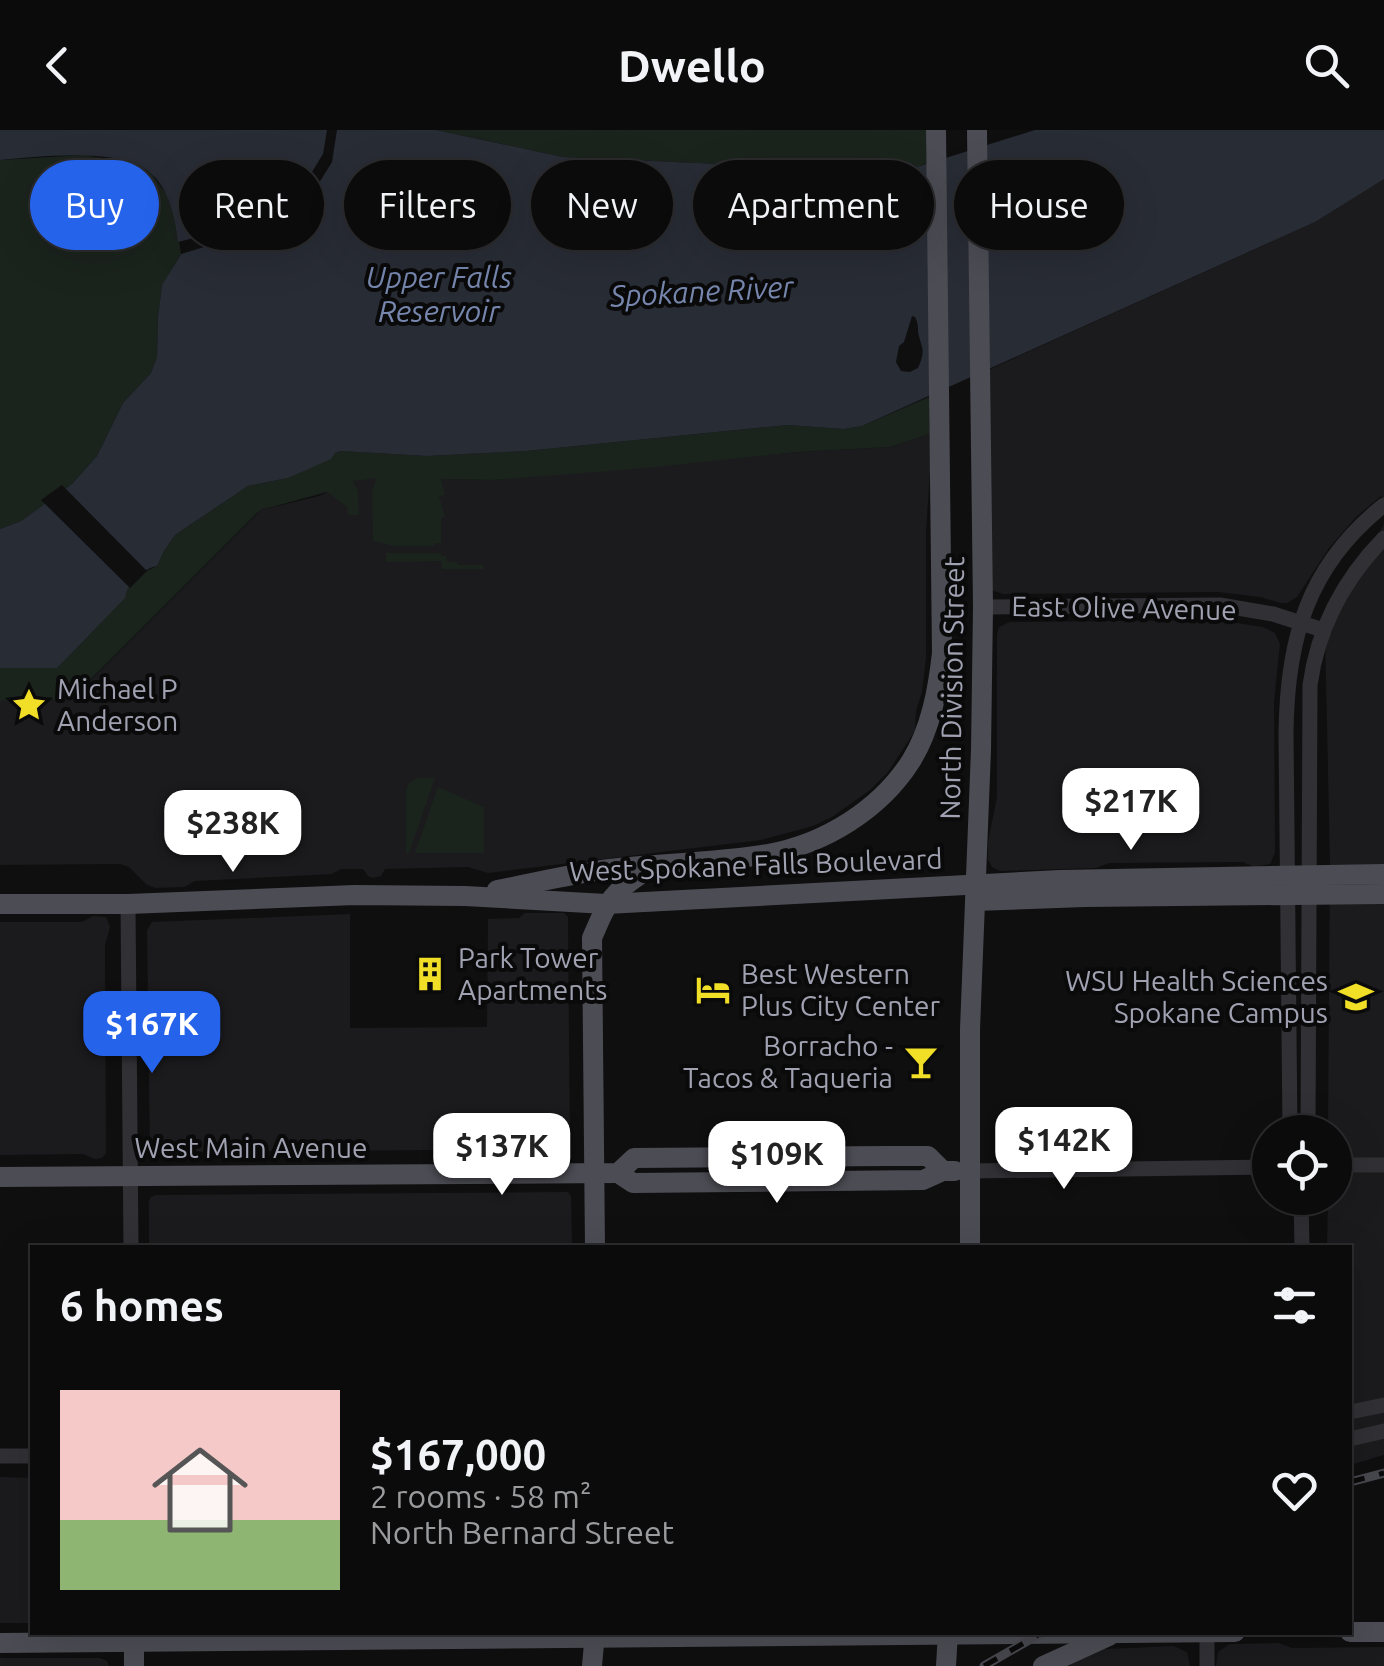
<!DOCTYPE html>
<html lang="en">
<head>
<meta charset="utf-8">
<style>
  :root { --surface:#0b0b0c; --page:#141415; --text:#f1f3f6; --muted:#9a9b9d; --line:#2b2b2d; --accent:#2563eb }
  body { margin:0; font-family:Ubuntu,sans-serif; background:var(--page); color:var(--text); height:100vh; display:flex; flex-direction:column; font-size:38px; white-space:nowrap }
  * { box-sizing:border-box; margin:0 }
  p { font-size:32px; color:var(--muted) }
  .icon { flex:none; width:55px; height:55px; fill:none; stroke:currentColor; stroke-width:2; stroke-linecap:round; stroke-linejoin:round }
  .map { position:relative; flex:1; overflow:hidden }
  .side { position:absolute; left:30px; top:1115px; width:1322px; height:390px; display:flex; flex-direction:column; background:var(--surface); border-radius:0px; box-shadow:0 10px 40px #0002,0 0 0 2px var(--line) }
  .side>* { flex:none }
  .top-card { position:absolute; left:30px; top:30px; width:1325px; height:90px; display:flex; gap:20px }
  .fabs { position:absolute; left:1252px; top:985px; display:grid; gap:20px }
  .fabs a { display:grid; place-items:center; width:100px; height:100px; border-radius:50%; background:var(--surface); box-shadow:0 10px 40px #0002,0 0 0 2px var(--line); font-size:50px }
  .price { position:absolute; translate:-50% -85px; padding:0 22px; border-radius:20px; background:#fff; color:#222; font-size:32px; line-height:65px; filter:drop-shadow(0 2px 5px #0008) }
  .price::after { content:''; position:absolute; left:50%; top:60px; width:30px; height:22px; margin-left:-15px; background:inherit; clip-path:polygon(0 0,100% 0,50% 100%) }
  .price.active { background:var(--accent); color:#fff }
  ul { padding:0; list-style:none }
  li { display:flex; align-items:center; gap:30px; height:250px; padding:0 30px }
  li+li { border-top:2px solid var(--line) }
  li span { display:grid; place-items:center; flex:none; width:280px; height:200px; border-radius:0px; color:#555 }
  li>.icon { margin-inline-start:auto }
  span .icon { width:120px; height:120px; fill:#fffc; stroke-width:1 }
  li b { font-size:42px }
  h2 { display:flex; justify-content:space-between; align-items:center; height:120px; padding:0 30px; font-size:42px }
  .chip { padding:0 35px; border-radius:45px; background:var(--surface); box-shadow:0 10px 40px #0002,0 0 0 2px var(--line); font-size:35px; line-height:90px }
  .chip.active { background:var(--accent); color:#fff }
  header { display:flex; justify-content:space-between; align-items:center; height:130px; padding:0 30px; background:var(--surface); font-size:45px; font-weight:700 }
  .map>svg:first-child { display:block }
  .built { fill:#1b1b1d }
  .green { fill:#1b231d }
  .water { fill:#282c35; fill-rule:evenodd }
  .pier { fill:#0f0f10 }
  .lines { fill:none; stroke-linecap:round; stroke-linejoin:round }
  .minor { stroke:#303035; stroke-width:15 }
  .major { stroke:#4c4c54; stroke-width:20 }
  .rail-casing { stroke:#47474e; stroke-width:9 }
  .rail { stroke:#0a0a0b; stroke-width:5; stroke-dasharray:15; stroke-linecap:butt }
  .labels { text-anchor:middle; stroke-width:8; stroke-linejoin:round; paint-order:stroke }
  .street-label { font-size:28px; fill:#a0a1b1; stroke:#0a0a0b }
  .poi-label { font-size:28px; fill:#a0a1b1; stroke:#0a0a0b; text-anchor:start }
  .water-label { font-size:30px; font-style:italic; fill:#7686ad; stroke:#0a0a0b }
</style>
</head>
<body>
<header><svg class="icon" aria-label="back" viewBox="0 0 24 24"><path d="M15 5l-7 7 7 7"/></svg>Dwello<svg class="icon" aria-label="search" viewBox="0 0 24 24"><circle cx="10" cy="10" r="6"/><path d="M15 15l6 6"/></svg></header>
<div class="map">
<svg width="1384" height="1536" viewBox="0 0 1384 1536">
  <rect width="100%" height="100%" fill="#0f0f10"/>
  <g class="built">
    <path d="M1384 48V371L1381 366 1356 387 1329 418 1297 467 1287 473H1281L1260 467 1218 462 1003 464 994 461 990 457 988 240 1315 92Z"/>
    <path d="M929 304 931 326 926 402V528L922 562 916 581 915 601 888 642 870 660 832 687 813 696 761 710 488 743 468 737 385 739 381 746 373 748 368 746 363 739H341L332 744 195 751 184 757 156 758 147 755 129 737 120 734 0 735V571L71 570 261 380 319 366 358 349 371 347 495 350 798 322 890 317Z"/>
    <path d="M1384 394V1325L1350 1335V1118L1327 1117 1328 1068H1335V1002H1328L1330 732 1325 506Z"/>
    <path d="M1217 490 1263 497 1275 503 1280 514 1274 571 1275 723 1270 734 1254 737 1243 732 1109 733 1096 738 1000 741 992 737 988 730V712L997 667V504L999 497 1010 492Z"/>
    <path d="M525 783H564L568 787 570 1019 150 1022 147 800 152 792 350 784V898L487 897 488 789 519 788Z"/>
    <path d="M93 786 106 787 110 797 105 815 106 1023 102 1028 95 1029 83 1024 0 1025V792H82Z"/>
    <path d="M568 1062 571 1066 572 1117H149V1071L151 1067 156 1065Z"/>
    <path d="M0 1347 32 1348V1493H0Z"/>
    <path d="M1279 1513 1292 1518 1384 1517V1536H1216L1218 1522 1230 1514Z"/>
    <path d="M1174 1516 1187 1522 1190 1536H1070V1529L1084 1520Z"/>
    <path d="M0 1528H100L107 1531 109 1536H0Z"/>
  </g>
  <g class="green">
    <path d="M436 0H926V34L901 42 563 27Z"/>
    <path d="M83 25 134 33 151 43 167 65 176 90 181 124 162 155 158 187 157 227 151 243 123 273 97 326 72 354 21 391 0 399V30Z"/>
    <path d="M929 267V304L890 317 798 322 646 338 495 350 441 349 445 365 439 366 445 387 441 388V413H435L434 416H394L373 411 372 360 377 348 353 351 358 361 359 385H348L347 377 327 362 261 380 256 384 70 570 0 571V538H57L131 453 140 444 157 436 164 421 175 405 248 356 288 348 335 323 342 321 427 326 526 321 787 295 844 299 862 296Z"/>
    <path d="M386 423H441V426H446L447 432H457L458 435H483V439H442L441 431 386 432Z"/>
    <path d="M418 648H435L409 723H406V660L410 652Z"/>
    <path d="M438 657 484 677V723H415Z"/>
  </g>
  <g class="water">
    <path d="M0 0H327L323 24 293 73 238 97 178 112C175 87 169 57 148 41 117 17 38 27 0 30Z"/>
    <path d="M337 0H436L563 27 901 42 1035 0H1384V49L1315 92 862 296 844 299 787 295 526 321 427 326 341 321 335 323 331 329 288 348 248 356 175 405 164 421 157 436C141 440 128 451 125 468L57 538H0V399L21 391 72 354 97 326 123 273 151 243 157 227 158 187 162 155 181 124 247 104 302 80 332 32ZM912 186 915 187C918 192 918 197 918 202 922 220 926 219 918 238L910 242 901 241 896 232 899 216 904 212Z"/>
  </g>
  <path class="pier" d="M62 355 147 441 130 458 41 370Z"/>
  <g class="lines">
    <g class="minor">
      <path d="M983 477 1220 475 1273 484 1323 500"/>
      <path d="M128 774 131 1118"/>
      <path d="M1290 1002 1286 603C1287 510 1307 436 1384 375"/>
      <path d="M1308 1002 1310 555C1318 497 1344 449 1384 408"/>
      <path d="M1335 1035H1384"/>
      <path d="M971 1041 1270 1037"/>
      <path d="M1301 1068 1302 1118"/>
      <path d="M1350 1282 1384 1275"/>
      <path d="M1350 1309 1384 1301"/>
      <path d="M0 1326H32"/>
      <path d="M1207 1503V1536"/>
    </g>
    <g class="major">
      <path d="M497 760C534 753 571 744 609 739 662 733 715 733 768 724 824 714 880 680 911 631 931 599 938 559 942 523L936 0"/>
      <path d="M975 771 1085 767 1384 764"/>
      <path d="M0 774H128L355 765 465 766 606 774 1060 750 1384 744"/>
      <path d="M618 1043 633 1053 923 1050 943 1041H955"/>
      <path d="M0 1047 618 1043 634 1028 887 1026H928L943 1041"/>
      <path d="M595 1118 592 808C609 768 612 762 649 739"/>
      <path d="M970 1118V899L981 620 983 477 977 0"/>
      <path d="M1350 1502H1384"/>
      <path d="M0 1513 1235 1502"/>
      <path d="M134 1536V1511"/>
      <path d="M592 1536 595 1502"/>
      <path d="M946 1536 948 1502"/>
      <path d="M1043 1536 1109 1506"/>
    </g>
    <g class="rail-casing">
      <g id="rail">
        <path d="M1350 1352 1384 1343"/>
        <path d="M984 1536 1043 1502"/>
      </g>
    </g>
    <use href="#rail" class="rail"/>
  </g>
  <defs>
    <g id="sight-bare" transform="scale(2.7)"><path d="M0-6L1.8-2.2L6-1.7L2.9 1.2L3.7 5.4L0 3.3L-3.7 5.4L-2.9 1.2L-6-1.7L-1.8-2.2Z" fill="#f1de26" stroke="#0a0a0b" stroke-width="2.5" paint-order="stroke"/></g>
    <g id="building-bare" transform="scale(2.7)"><path d="M-4-6H4V6H1V3H-1V6H-4ZM-2.5-4.3h1.7v1.8h-1.7ZM.8-4.3h1.7v1.8H.8ZM-2.5-1h1.7V.8h-1.7ZM.8-1h1.7V.8H.8Z" fill="#f1de26" stroke="#0a0a0b" stroke-width="2.5" paint-order="stroke"/></g>
    <g id="hotel-bare" transform="scale(2.7)"><path d="M-6-4.5h1.5V1H6V5H4.5V3h-9V5H-6ZM-4 0a1.8 1.8 0 1 1 3.6 0ZM.5 0V-2.5h3Q6-2.5 6 0Z" fill="#f1de26" stroke="#0a0a0b" stroke-width="2.5" paint-order="stroke"/></g>
    <g id="university-bare" transform="scale(2.7)"><path d="M0-5L7-2L0 1L-7-2ZM-4 1L0 2.5L4 1V4Q0 6-4 4Z" fill="#f1de26" stroke="#0a0a0b" stroke-width="2.5" paint-order="stroke"/></g>
    <g id="bar-bare" transform="scale(2.7)"><path d="M-6-5H6L.8 .8V4.5H3.5V6h-7V4.5H-.8V.8Z" fill="#f1de26" stroke="#0a0a0b" stroke-width="2.5" paint-order="stroke"/></g>
  </defs>
  <g fill-rule="evenodd">
    <use href="#sight-bare" x="29" y="575"/>
    <use href="#building-bare" x="430" y="844"/>
    <use href="#hotel-bare" x="713" y="860"/>
    <use href="#university-bare" x="1356" y="867"/>
    <use href="#bar-bare" x="921" y="932"/>
  </g>
  <g class="labels">
    <g class="street-label">
      <text transform="translate(1124 478) rotate(1)" y="10">East Olive Avenue</text>
      <text transform="translate(952 558) rotate(-89)" y="10">North Division Street</text>
      <text transform="translate(756 735) rotate(-2)" y="10">West Spokane Falls Boulevard</text>
      <text x="251" y="1028">West Main Avenue</text>
    </g>
    <g class="poi-label">
      <text x="57" y="569">Michael P<tspan x="57" dy="32">Anderson</tspan></text>
      <text x="458" y="838">Park Tower<tspan x="458" dy="32">Apartments</tspan></text>
      <text x="741" y="854">Best Western<tspan x="741" dy="32">Plus City Center</tspan></text>
      <text x="1328" y="861" text-anchor="end">WSU Health Sciences<tspan x="1328" dy="32">Spokane Campus</tspan></text>
      <text x="893" y="926" text-anchor="end">Borracho -<tspan x="893" dy="32">Tacos &amp; Taqueria</tspan></text>
    </g>
    <g class="water-label">
      <text x="439" y="158">Upper Falls<tspan x="439" dy="34">Reservoir</tspan></text>
      <text transform="translate(702 162) rotate(-3)" y="10">Spokane River</text>
    </g>
  </g>
</svg>
<div class="fabs">
<a><svg class="icon" aria-label="locate" viewBox="0 0 24 24"><circle cx="12" cy="12" r="6"/><path d="M12 2v4M12 18v4M2 12h4M18 12h4"/></svg></a>
</div>
<b class="price" style="left:1131px;top:723px">$217K</b>
<b class="price" style="left:233px;top:745px">$238K</b>
<b class="price active" style="left:152px;top:946px">$167K</b>
<b class="price" style="left:1064px;top:1062px">$142K</b>
<b class="price" style="left:502px;top:1068px">$137K</b>
<b class="price" style="left:777px;top:1076px">$109K</b>
<div class="top-card">
<a class="chip active">Buy</a>
<a class="chip">Rent</a>
<a class="chip">Filters</a>
<a class="chip">New</a>
<a class="chip">Apartment</a>
<a class="chip">House</a>
</div>
<section class="side">
<h2>6 homes<svg class="icon" aria-label="filters" viewBox="0 0 24 24"><path d="M4 7h16M4 17h16"/><circle cx="9" cy="7" r="2"/><circle cx="15" cy="17" r="2"/></svg></h2>
<ul>
<li><span style="background:linear-gradient(#f6c9c9 65%,#8fb573 0)"><svg class="icon" aria-label="home" viewBox="0 0 24 24"><path d="M3 11l9-7 9 7M6 9v11h12V9"/></svg></span><div><b>$167,000</b><p>2 rooms · 58 m²</p><p>North Bernard Street</p></div><svg class="icon" aria-label="heart" viewBox="0 0 24 24"><path d="M12 20l-8-8c-3-5 5-10 8-4 3-6 11-1 8 4z"/></svg></li>
</ul>
</section>
</div>
</body>
</html>
